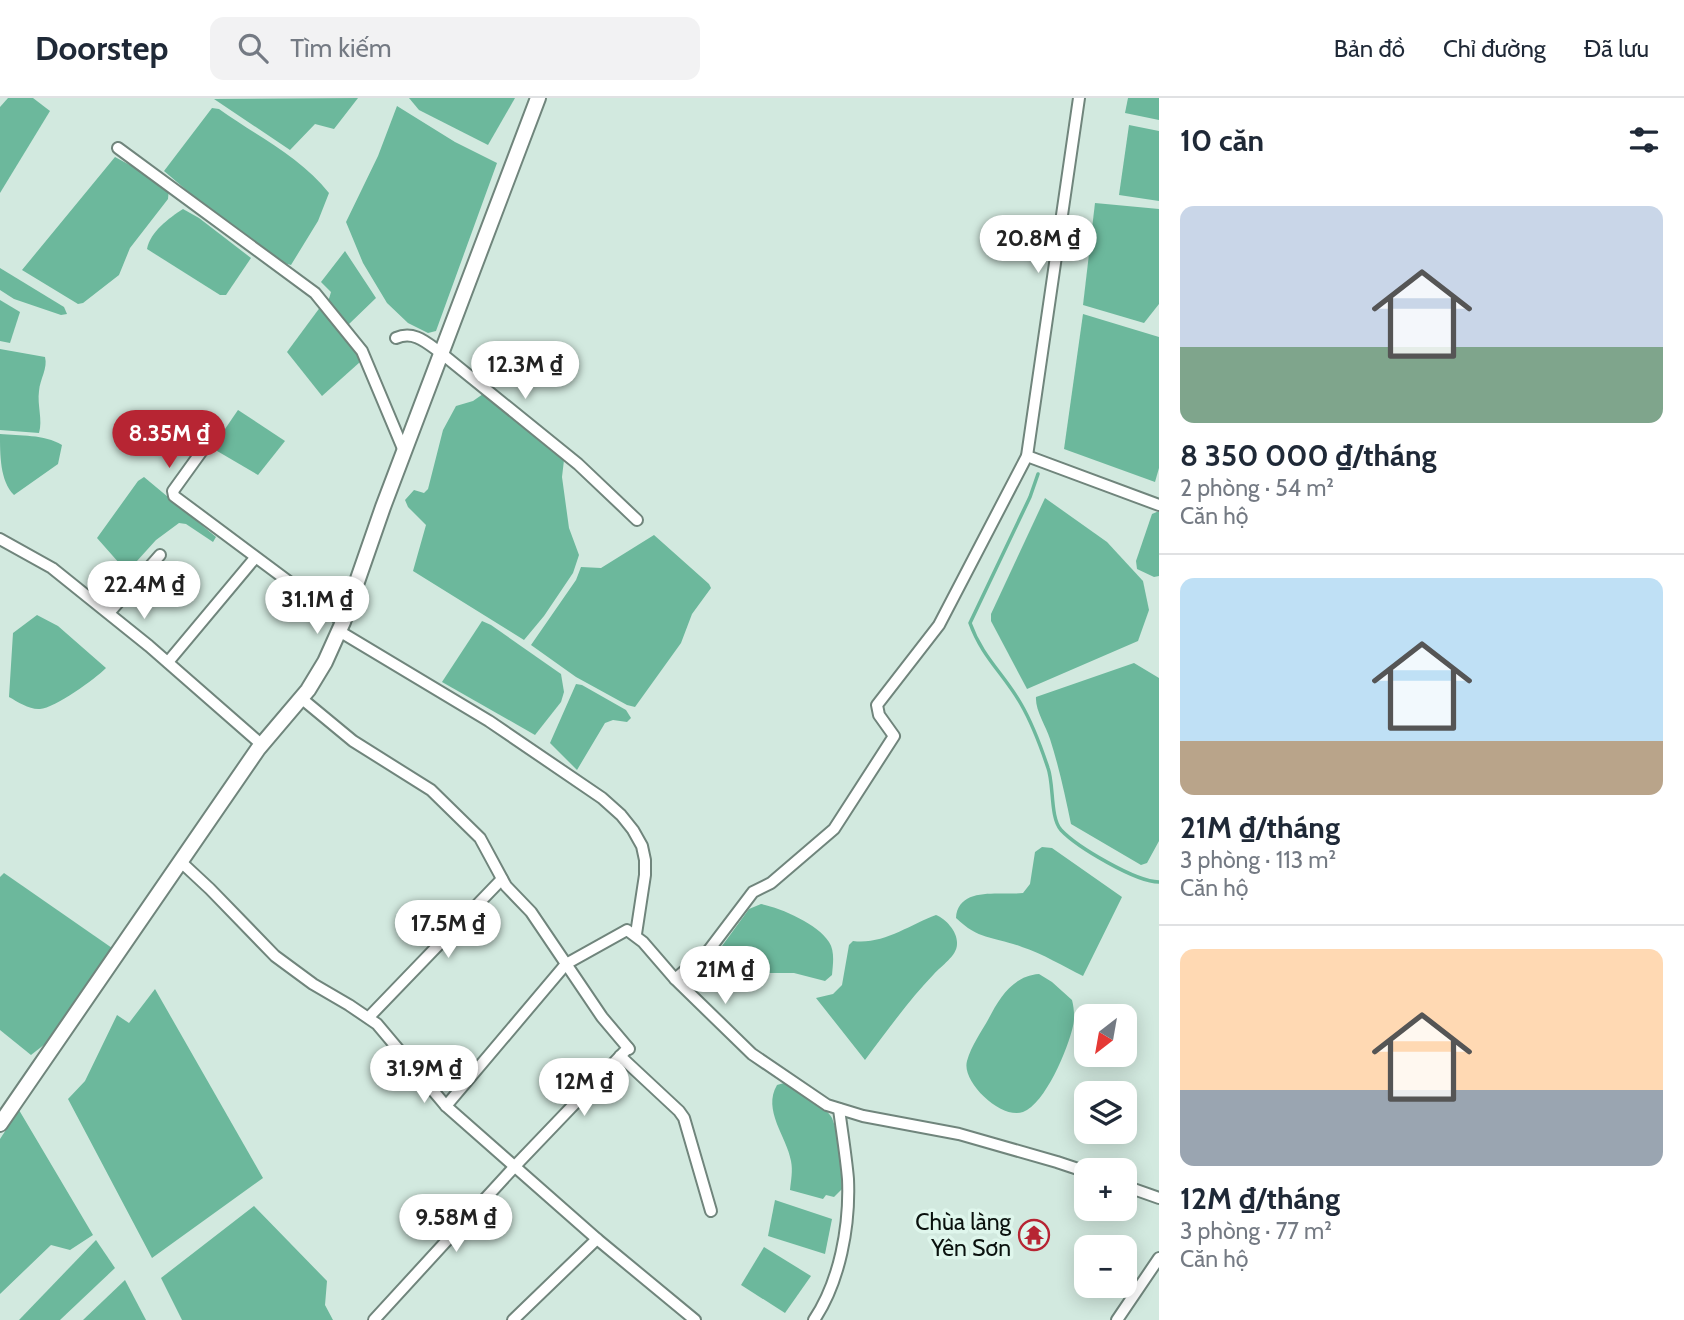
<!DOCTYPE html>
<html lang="vi">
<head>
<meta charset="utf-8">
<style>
  :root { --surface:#fff; --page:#f2f2f3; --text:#1f2937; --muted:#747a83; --line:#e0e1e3; --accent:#b72533 }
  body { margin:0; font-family:Cabin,sans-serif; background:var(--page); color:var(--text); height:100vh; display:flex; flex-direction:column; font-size:26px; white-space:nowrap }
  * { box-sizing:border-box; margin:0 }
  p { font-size:23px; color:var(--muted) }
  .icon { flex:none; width:38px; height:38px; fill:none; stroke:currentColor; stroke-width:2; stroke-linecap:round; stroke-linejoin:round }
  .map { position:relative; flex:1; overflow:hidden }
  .drawer { display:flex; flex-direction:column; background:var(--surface); width:525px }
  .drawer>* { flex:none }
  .needle { width:46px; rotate:211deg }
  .fabs { position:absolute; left:1074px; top:906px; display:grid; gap:14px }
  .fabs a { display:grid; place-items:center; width:63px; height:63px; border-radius:14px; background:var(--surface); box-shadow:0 4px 18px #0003; font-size:35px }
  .price { position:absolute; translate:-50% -60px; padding:0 16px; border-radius:24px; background:#fff; color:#222; font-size:23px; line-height:46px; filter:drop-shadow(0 2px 4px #0008) }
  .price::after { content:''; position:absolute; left:50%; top:42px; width:21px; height:16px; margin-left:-10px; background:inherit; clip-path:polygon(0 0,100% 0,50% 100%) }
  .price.active { background:var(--accent); color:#fff }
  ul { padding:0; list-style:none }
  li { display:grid; align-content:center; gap:14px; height:371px; padding:0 21px }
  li+li { border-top:2px solid var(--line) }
  li span { display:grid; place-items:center; height:217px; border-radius:14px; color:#555 }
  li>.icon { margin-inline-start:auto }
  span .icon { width:126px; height:126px; fill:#fffc; stroke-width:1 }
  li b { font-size:30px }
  h2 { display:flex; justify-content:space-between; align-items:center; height:84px; padding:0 21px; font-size:30px }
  header { display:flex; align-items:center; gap:42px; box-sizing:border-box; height:98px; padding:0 35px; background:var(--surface); border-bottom:2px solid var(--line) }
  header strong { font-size:33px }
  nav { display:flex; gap:38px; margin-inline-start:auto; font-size:24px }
  .search { width:490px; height:63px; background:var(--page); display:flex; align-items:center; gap:18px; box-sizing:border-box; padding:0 24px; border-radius:14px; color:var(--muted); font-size:26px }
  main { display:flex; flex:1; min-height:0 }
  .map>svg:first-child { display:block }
  .water { fill:#6cb89c }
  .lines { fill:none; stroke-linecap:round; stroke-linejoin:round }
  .stream { stroke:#6cb89c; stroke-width:3.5 }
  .minor-casing { stroke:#70857c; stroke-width:14 }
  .tertiary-casing { stroke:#70857c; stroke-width:18 }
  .minor { stroke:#fff; stroke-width:10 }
  .tertiary { stroke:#fff; stroke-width:14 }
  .labels { text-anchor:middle; stroke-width:7; stroke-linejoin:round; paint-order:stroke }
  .poi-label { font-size:23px; fill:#0a110e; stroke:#dff6ec; text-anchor:end }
</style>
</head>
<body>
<header>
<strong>Doorstep</strong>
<div class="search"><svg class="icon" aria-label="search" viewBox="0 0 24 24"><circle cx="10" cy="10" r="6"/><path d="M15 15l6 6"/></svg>Tìm kiếm</div>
<nav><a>Bản đồ</a><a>Chỉ đường</a><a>Đã lưu</a></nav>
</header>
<main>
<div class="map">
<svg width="1159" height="1222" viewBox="0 0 1159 1222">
  <rect width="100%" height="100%" fill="#d2e9df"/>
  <g class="water">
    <path d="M8 0H33L50 13 0 95V9Z"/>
    <path d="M358 0 334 31 315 26 290 52 214 1Z"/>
    <path d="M409 0H515L488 47 419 12Z"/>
    <path d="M1128 0H1159V22L1125 15Z"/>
    <path d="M397 8 455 44 497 65 436 233 428 235 408 225 387 205 363 165 346 124 378 58Z"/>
    <path d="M212 10 219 11C255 37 301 59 329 95L318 123 291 167 280 164 212 114 164 73Z"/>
    <path d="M1129 27 1159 33V103L1119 97Z"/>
    <path d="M115 59 165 86 169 90 168 101 130 150 119 177 83 205 78 206 22 172Z"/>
    <path d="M1095 105 1159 111V206L1144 225 1083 207Z"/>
    <path d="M183 111 199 120 251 160 226 197H220L147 151C150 134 169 120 183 111Z"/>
    <path d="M345 153 376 200 348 227 328 204 331 194 321 184Z"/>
    <path d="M0 170 64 209 67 216 61 217 14 201 0 192Z"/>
    <path d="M0 202 20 214 10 245 0 243Z"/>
    <path d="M321 208 360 258V264L322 298 287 254Z"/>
    <path d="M1083 216 1159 239V370L1155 384 1064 351Z"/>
    <path d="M0 251 45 259C48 270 40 281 39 293 37 307 43 322 39 335L0 332Z"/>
    <path d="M483 296 564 362 562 379 569 430 579 457 573 475 544 518 524 542 413 473 426 427 408 409 405 402 414 392 424 395 428 391 443 332 456 308 473 303Z"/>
    <path d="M238 312 285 343 258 377 212 350Z"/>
    <path d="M0 336C20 338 44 336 62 347L58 366 14 397C0 383 0 357 0 336Z"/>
    <path d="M144 379 216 439 213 444 186 426 179 425 156 442 127 474 97 440 138 383Z"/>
    <path d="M1045 400 1107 444 1143 483 1149 512 1138 543 1027 591 991 523V516Z"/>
    <path d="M1159 413V478L1154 479 1137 471 1136 463 1152 416Z"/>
    <path d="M654 437 709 486 711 490 692 516 681 545 635 609 627 607 576 579 531 547 576 482 581 469 601 470Z"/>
    <path d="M37 517 58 528 106 570C95 581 55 610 40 611 30 612 18 604 9 599L13 535Z"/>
    <path d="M482 523 491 527 561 576 564 594 561 604 535 637 442 584Z"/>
    <path d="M1134 565 1159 580V743L1147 765 1141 767 1071 726C1065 697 1059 669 1050 641 1046 628 1035 612 1036 599Z"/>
    <path d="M576 586 582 587 626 612 631 620 627 624 613 622 605 625 577 672 550 645Z"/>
    <path d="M1042 749 1052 750 1122 799 1083 878C1063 868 1043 856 1022 849 993 838 980 843 956 820 958 787 1003 798 1023 795L1030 786 1035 754Z"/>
    <path d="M4 775 112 850 45 946 31 957 0 932V779Z"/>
    <path d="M761 806C781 810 818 826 829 844 835 853 833 866 832 877L825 883 794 875H758L738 872 714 859 749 811Z"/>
    <path d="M936 817C946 821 958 834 957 846 957 858 941 868 934 876 909 902 887 933 865 962L816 900 833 896 842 887 849 847 853 843C883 847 909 827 936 817Z"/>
    <path d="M1039 876 1052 884 1072 902C1074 910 1075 920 1073 928 1068 951 1045 1006 1023 1014 1002 1022 961 984 967 963 971 948 982 933 989 920 1000 899 1013 878 1039 876Z"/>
    <path d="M155 891 263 1080 152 1160 68 1001 85 983 117 917 129 925Z"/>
    <path d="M784 985C797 992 825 1007 832 1020 841 1041 840 1069 842 1091L834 1099 826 1097 823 1101 790 1092C791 1082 793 1073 791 1063 787 1039 762 1012 777 987Z"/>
    <path d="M19 1012 93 1137 70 1152 51 1147 0 1196V1041Z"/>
    <path d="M775 1102 832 1121 825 1156 768 1138Z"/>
    <path d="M254 1108 327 1183 325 1207 333 1222H182L161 1180Z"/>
    <path d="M96 1142 115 1170 60 1222H19Z"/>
    <path d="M764 1149 811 1178 785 1215 741 1187Z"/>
    <path d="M125 1182 146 1222H83Z"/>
  </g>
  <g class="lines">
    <path class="stream" d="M1038 376 1030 399 970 525C982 559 1004 576 1021 606 1032 625 1041 649 1048 670 1054 686 1050 720 1061 732 1077 749 1136 784 1159 784"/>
    <g class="minor-casing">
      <g id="minor">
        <path d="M118 50 315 195 362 253 404 353"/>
        <path d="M396 240C414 232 427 245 441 255L578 366 637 422"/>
        <path d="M204 350 173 393 174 398 343 524"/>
        <path d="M1027 358 1159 407"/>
        <path d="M0 441 52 470 149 548 261 646"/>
        <path d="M109 515 160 457"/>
        <path d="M339 533 489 623 602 700 621 717 633 732 642 748 645 762V777L636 836"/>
        <path d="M168 564 255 460"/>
        <path d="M301 600 353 643 431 692 480 740 506 788 531 814 602 919 629 951"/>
        <path d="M181 764 210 791 275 858 313 886 349 907 377 926 446 1008 597 1141 695 1222"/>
        <path d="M675 881 709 852 753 794 771 785 834 731 894 638 879 617 877 607 939 527 1027 358 1079 0"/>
        <path d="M369 919 502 781"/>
        <path d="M620 958 679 1013 684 1020 711 1113"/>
        <path d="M446 1008 566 866 627 832 643 844 675 881 752 956 827 1007 863 1018 959 1036 1057 1064 1087 1074"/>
        <path d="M1125 1088 1159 1100"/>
        <path d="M374 1222 516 1067 628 950"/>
        <path d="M513 1222 597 1141"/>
        <path d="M814 1222C840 1183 850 1128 848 1081 846 1058 842 1034 839 1011"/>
        <path d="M1117 1222 1159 1160"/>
      </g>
    </g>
    <g class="tertiary-casing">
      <path id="tertiary" d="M0 1026 258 651 308 592 325 564 343 524 383 409 538 0"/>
    </g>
    <use href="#minor" class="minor"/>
    <use href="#tertiary" class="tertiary"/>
  </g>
  <defs>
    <g id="temple-ring" transform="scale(1.575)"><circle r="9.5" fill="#dff6ec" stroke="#b72533" stroke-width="1.5"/><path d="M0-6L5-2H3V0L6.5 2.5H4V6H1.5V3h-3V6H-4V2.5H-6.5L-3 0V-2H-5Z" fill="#b72533"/></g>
  </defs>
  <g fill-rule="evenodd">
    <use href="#temple-ring" x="1034" y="1137"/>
  </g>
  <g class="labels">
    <g class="poi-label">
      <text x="1011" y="1132">Chùa làng<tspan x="1011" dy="26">Yên Sơn</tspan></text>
    </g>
  </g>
</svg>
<div class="fabs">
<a><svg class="needle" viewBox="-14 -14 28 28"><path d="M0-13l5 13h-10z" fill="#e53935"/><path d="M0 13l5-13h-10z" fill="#747a83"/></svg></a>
<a><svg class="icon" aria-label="layers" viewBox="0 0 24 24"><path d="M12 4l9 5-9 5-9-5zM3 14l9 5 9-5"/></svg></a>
<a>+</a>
<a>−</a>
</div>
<b class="price" style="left:1038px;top:177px">20.8M ₫</b>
<b class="price" style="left:525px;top:303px">12.3M ₫</b>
<b class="price active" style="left:169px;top:372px">8.35M ₫</b>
<b class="price" style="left:144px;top:523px">22.4M ₫</b>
<b class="price" style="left:317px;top:538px">31.1M ₫</b>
<b class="price" style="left:448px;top:862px">17.5M ₫</b>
<b class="price" style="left:725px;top:908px">21M ₫</b>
<b class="price" style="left:424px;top:1007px">31.9M ₫</b>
<b class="price" style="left:584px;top:1020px">12M ₫</b>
<b class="price" style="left:456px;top:1156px">9.58M ₫</b>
</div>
<section class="drawer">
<h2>10 căn<svg class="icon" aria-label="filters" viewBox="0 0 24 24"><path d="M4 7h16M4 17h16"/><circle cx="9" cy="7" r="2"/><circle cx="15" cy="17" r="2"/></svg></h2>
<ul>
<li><span style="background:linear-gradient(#c9d6e8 65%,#7fa58c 0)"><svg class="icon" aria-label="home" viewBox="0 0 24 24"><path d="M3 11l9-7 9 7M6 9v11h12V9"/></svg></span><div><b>8 350 000 ₫/tháng</b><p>2 phòng · 54 m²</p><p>Căn hộ</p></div></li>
<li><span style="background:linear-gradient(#bfe0f5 75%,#b9a48a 0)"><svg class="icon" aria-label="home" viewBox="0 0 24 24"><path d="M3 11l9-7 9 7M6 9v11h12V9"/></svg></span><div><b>21M ₫/tháng</b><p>3 phòng · 113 m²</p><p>Căn hộ</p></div></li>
<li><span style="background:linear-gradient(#ffd9b3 65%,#9aa5b1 0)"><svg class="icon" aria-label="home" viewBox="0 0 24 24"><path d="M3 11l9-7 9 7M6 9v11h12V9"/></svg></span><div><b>12M ₫/tháng</b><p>3 phòng · 77 m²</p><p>Căn hộ</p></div></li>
</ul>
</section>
</main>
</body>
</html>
